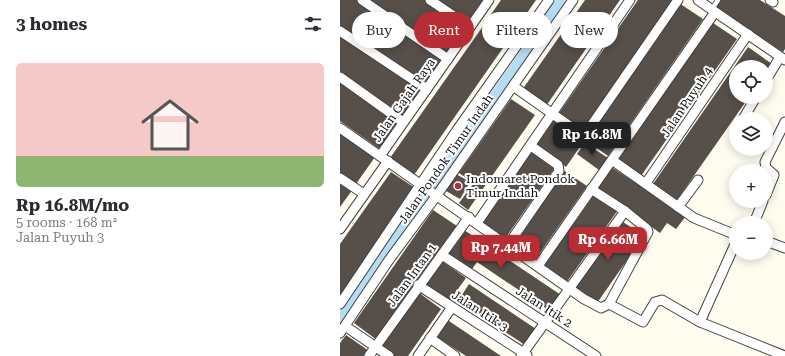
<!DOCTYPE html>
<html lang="en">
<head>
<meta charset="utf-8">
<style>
  :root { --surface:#fff; --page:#f2f2f3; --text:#2b2b33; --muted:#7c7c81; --line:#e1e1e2; --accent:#b72d33 }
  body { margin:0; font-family:"Roboto Serif",serif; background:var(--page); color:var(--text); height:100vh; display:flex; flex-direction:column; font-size:15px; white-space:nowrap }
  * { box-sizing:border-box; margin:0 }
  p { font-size:13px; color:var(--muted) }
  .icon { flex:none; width:22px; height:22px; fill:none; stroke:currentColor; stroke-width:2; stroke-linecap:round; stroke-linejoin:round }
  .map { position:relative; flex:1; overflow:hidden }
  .sheet { display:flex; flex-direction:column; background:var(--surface); width:340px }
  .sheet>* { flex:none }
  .top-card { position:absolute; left:12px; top:12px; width:373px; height:36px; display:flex; gap:8px }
  .fabs { position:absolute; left:389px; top:60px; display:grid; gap:8px }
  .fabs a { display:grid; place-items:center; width:44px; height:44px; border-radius:50%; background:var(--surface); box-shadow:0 2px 10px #0003; font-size:20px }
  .price { position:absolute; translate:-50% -34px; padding:0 9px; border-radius:8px; background:var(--accent); color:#fff; font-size:13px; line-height:26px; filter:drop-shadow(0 1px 2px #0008) }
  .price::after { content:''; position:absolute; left:50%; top:24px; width:12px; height:9px; margin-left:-6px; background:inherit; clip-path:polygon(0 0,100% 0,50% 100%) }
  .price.active { background:#222; color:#fff }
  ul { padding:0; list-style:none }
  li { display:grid; align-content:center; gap:8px; height:212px; padding:0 16px }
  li+li { border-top:1px solid var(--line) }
  li span { display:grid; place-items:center; height:124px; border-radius:6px; color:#555 }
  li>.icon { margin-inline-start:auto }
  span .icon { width:72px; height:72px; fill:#fffc; stroke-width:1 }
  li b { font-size:17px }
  h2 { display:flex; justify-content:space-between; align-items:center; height:48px; padding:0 16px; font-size:17px }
  .chip { padding:0 14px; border-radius:18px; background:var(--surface); box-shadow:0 2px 10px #0003; font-size:14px; line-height:36px }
  .chip.active { background:var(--accent); color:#fff }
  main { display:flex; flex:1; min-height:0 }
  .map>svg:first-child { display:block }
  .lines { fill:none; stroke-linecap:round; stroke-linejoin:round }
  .canal { stroke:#b6dcf3; stroke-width:9 }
  .building { fill:#564f4a }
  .lane-casing { stroke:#414141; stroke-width:6 }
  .street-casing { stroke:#414141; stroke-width:11 }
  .lane { stroke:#fff; stroke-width:4.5 }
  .street { stroke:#fff; stroke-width:9 }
  .poi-dot { fill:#b72d33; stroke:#fff; stroke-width:1.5 }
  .labels { text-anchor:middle; stroke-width:4; stroke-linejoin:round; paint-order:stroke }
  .street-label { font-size:12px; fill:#0e0e0e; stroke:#fff }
  .poi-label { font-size:12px; fill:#0e0e0e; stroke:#fff; text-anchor:start }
</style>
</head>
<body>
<main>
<section class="sheet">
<h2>3 homes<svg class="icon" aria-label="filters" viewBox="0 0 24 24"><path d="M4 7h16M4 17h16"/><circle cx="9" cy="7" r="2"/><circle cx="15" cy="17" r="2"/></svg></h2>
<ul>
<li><span style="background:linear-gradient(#f6c9c9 75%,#8fb573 0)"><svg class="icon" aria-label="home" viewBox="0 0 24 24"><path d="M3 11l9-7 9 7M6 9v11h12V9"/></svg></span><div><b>Rp 16.8M/mo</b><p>5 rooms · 168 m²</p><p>Jalan Puyuh 3</p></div></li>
</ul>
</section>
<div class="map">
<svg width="445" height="356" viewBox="0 0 445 356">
  <rect width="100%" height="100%" fill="#fefbef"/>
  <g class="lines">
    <path class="canal" d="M0 318 221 0"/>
  </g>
  <g class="building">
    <path d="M0 0H18L105 60 86 87 0 28Z"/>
    <path d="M28 0H86L124 27 105 54Z"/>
    <path d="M94 0H144L127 23Z"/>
    <path d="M161 0H196L171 36 147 20Z"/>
    <path d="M245 0H280L206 106 182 90Z"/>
    <path d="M298 0H334L243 130 219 113Z"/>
    <path d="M380 0H420L445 16V49L443 52 375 7Z"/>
    <path d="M339 3 363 19 268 156 244 139Z"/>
    <path d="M146 22 170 38 74 175 50 158Z"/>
    <path d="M373 23 397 39 301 176 277 159Z"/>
    <path d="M0 34 83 91 63 118 0 74Z"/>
    <path d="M408 47 432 64 426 73V67H396V97H409L337 200 313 184Z"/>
    <path d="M0 81 60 123 41 150 0 121Z"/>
    <path d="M171 99 195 115 128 210 119 203 134 183 119 173Z"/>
    <path d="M213 119 244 141 226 167 195 145Z"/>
    <path d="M0 132 35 157 16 184 0 173Z"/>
    <path d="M245 143 268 158 259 170 237 154Z"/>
    <path d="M192 150 216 166 164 240 140 224Z"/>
    <path d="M270 166 346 216 336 229 327 223 320 233 255 186Z"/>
    <path d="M223 170 247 186 195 260 171 244Z"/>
    <path d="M51 172 75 188 0 295V244Z"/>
    <path d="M116 174 130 182 120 199 106 191Z"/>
    <path d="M0 180 13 189 0 207Z"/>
    <path d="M255 193 278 210 226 283 203 267Z"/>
    <path d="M93 210 117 226 37 340 14 323Z"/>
    <path d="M280 220 304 236 257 303 233 286Z"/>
    <path d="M124 230 221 295 210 311 137 262 130 272 106 255Z"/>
    <path d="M102 261 126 278 110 300 86 284Z"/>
    <path d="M129 284 196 329 185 345 118 301Z"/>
    <path d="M78 292 101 309 68 356H53L39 346Z"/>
    <path d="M106 319 161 356H126L95 336Z"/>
    <path d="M6 335 29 351 26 356H0V343Z"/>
  </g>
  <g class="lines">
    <g class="lane-casing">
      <path id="lane" d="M372 9 378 0"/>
    </g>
    <g class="street-casing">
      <g id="street">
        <path d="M22 0 108 59"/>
        <path d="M90 0 130 27"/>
        <path d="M358 0 445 60"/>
        <path d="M430 0 433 2"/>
        <path d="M0 31 87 89"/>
        <path d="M0 77 63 122"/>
        <path d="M426 80 440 57"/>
        <path d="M173 86 244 136 338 0"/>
        <path d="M403 119 416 97"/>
        <path d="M0 128 244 299 261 308 269 304 308 232 307 229 285 211 251 189"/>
        <path d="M40 156 149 0"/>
        <path d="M272 160 354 218 396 235"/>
        <path d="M0 178 24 194"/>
        <path d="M306 183 408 34"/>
        <path d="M426 195 434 175 426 168 425 162 445 122"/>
        <path d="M338 207 358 180"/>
        <path d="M137 223 290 0"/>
        <path d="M414 223 423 201"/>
        <path d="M0 229 48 161"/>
        <path d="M426 241 445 248"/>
        <path d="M168 245 219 171 218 165 191 146"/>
        <path d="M102 255 256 356"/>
        <path d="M198 266 375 12"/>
        <path d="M78 285 187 355"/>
        <path d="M0 304 117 130 209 0"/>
        <path d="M269 304 303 322 315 302 322 300 360 322 445 356"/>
        <path d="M360 322 396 242"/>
        <path d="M5 326 49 356"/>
        <path d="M0 333 49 260 97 195 233 0"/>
        <path d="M90 338 115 356"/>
        <path d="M29 356 129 217"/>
        <path d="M78 356 112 307"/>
        <path d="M181 356 285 211"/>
      </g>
    </g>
    <use href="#lane" class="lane"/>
    <use href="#street" class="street"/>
  </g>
  <circle class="poi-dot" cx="118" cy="186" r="4"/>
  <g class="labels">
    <g class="street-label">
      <text transform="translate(64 100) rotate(-55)" y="4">Jalan Gajah Raya</text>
      <text transform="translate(347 102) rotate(-56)" y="4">Jalan Puyuh 4</text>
      <text transform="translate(106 159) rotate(-55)" y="4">Jalan Pondok Timur Indah</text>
      <text transform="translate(72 275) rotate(-54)" y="4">Jalan Intan 1</text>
      <text transform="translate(204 307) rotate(33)" y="4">Jalan Itik 2</text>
      <text transform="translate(140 311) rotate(33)" y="4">Jalan Itik 3</text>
    </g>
    <g class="poi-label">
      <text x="126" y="183">Indomaret Pondok<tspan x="126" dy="14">Timur Indah</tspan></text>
    </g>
  </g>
</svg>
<div class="fabs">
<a><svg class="icon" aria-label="locate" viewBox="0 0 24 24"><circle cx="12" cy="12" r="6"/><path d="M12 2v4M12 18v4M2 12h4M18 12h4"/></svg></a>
<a><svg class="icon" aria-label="layers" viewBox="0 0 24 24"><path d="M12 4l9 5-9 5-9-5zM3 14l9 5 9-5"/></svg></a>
<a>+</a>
<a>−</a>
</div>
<b class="price active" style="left:252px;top:156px">Rp 16.8M</b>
<b class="price" style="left:268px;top:261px">Rp 6.66M</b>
<b class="price" style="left:161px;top:269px">Rp 7.44M</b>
<div class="top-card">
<a class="chip">Buy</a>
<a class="chip active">Rent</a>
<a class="chip">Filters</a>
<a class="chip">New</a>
</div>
</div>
</main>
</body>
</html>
